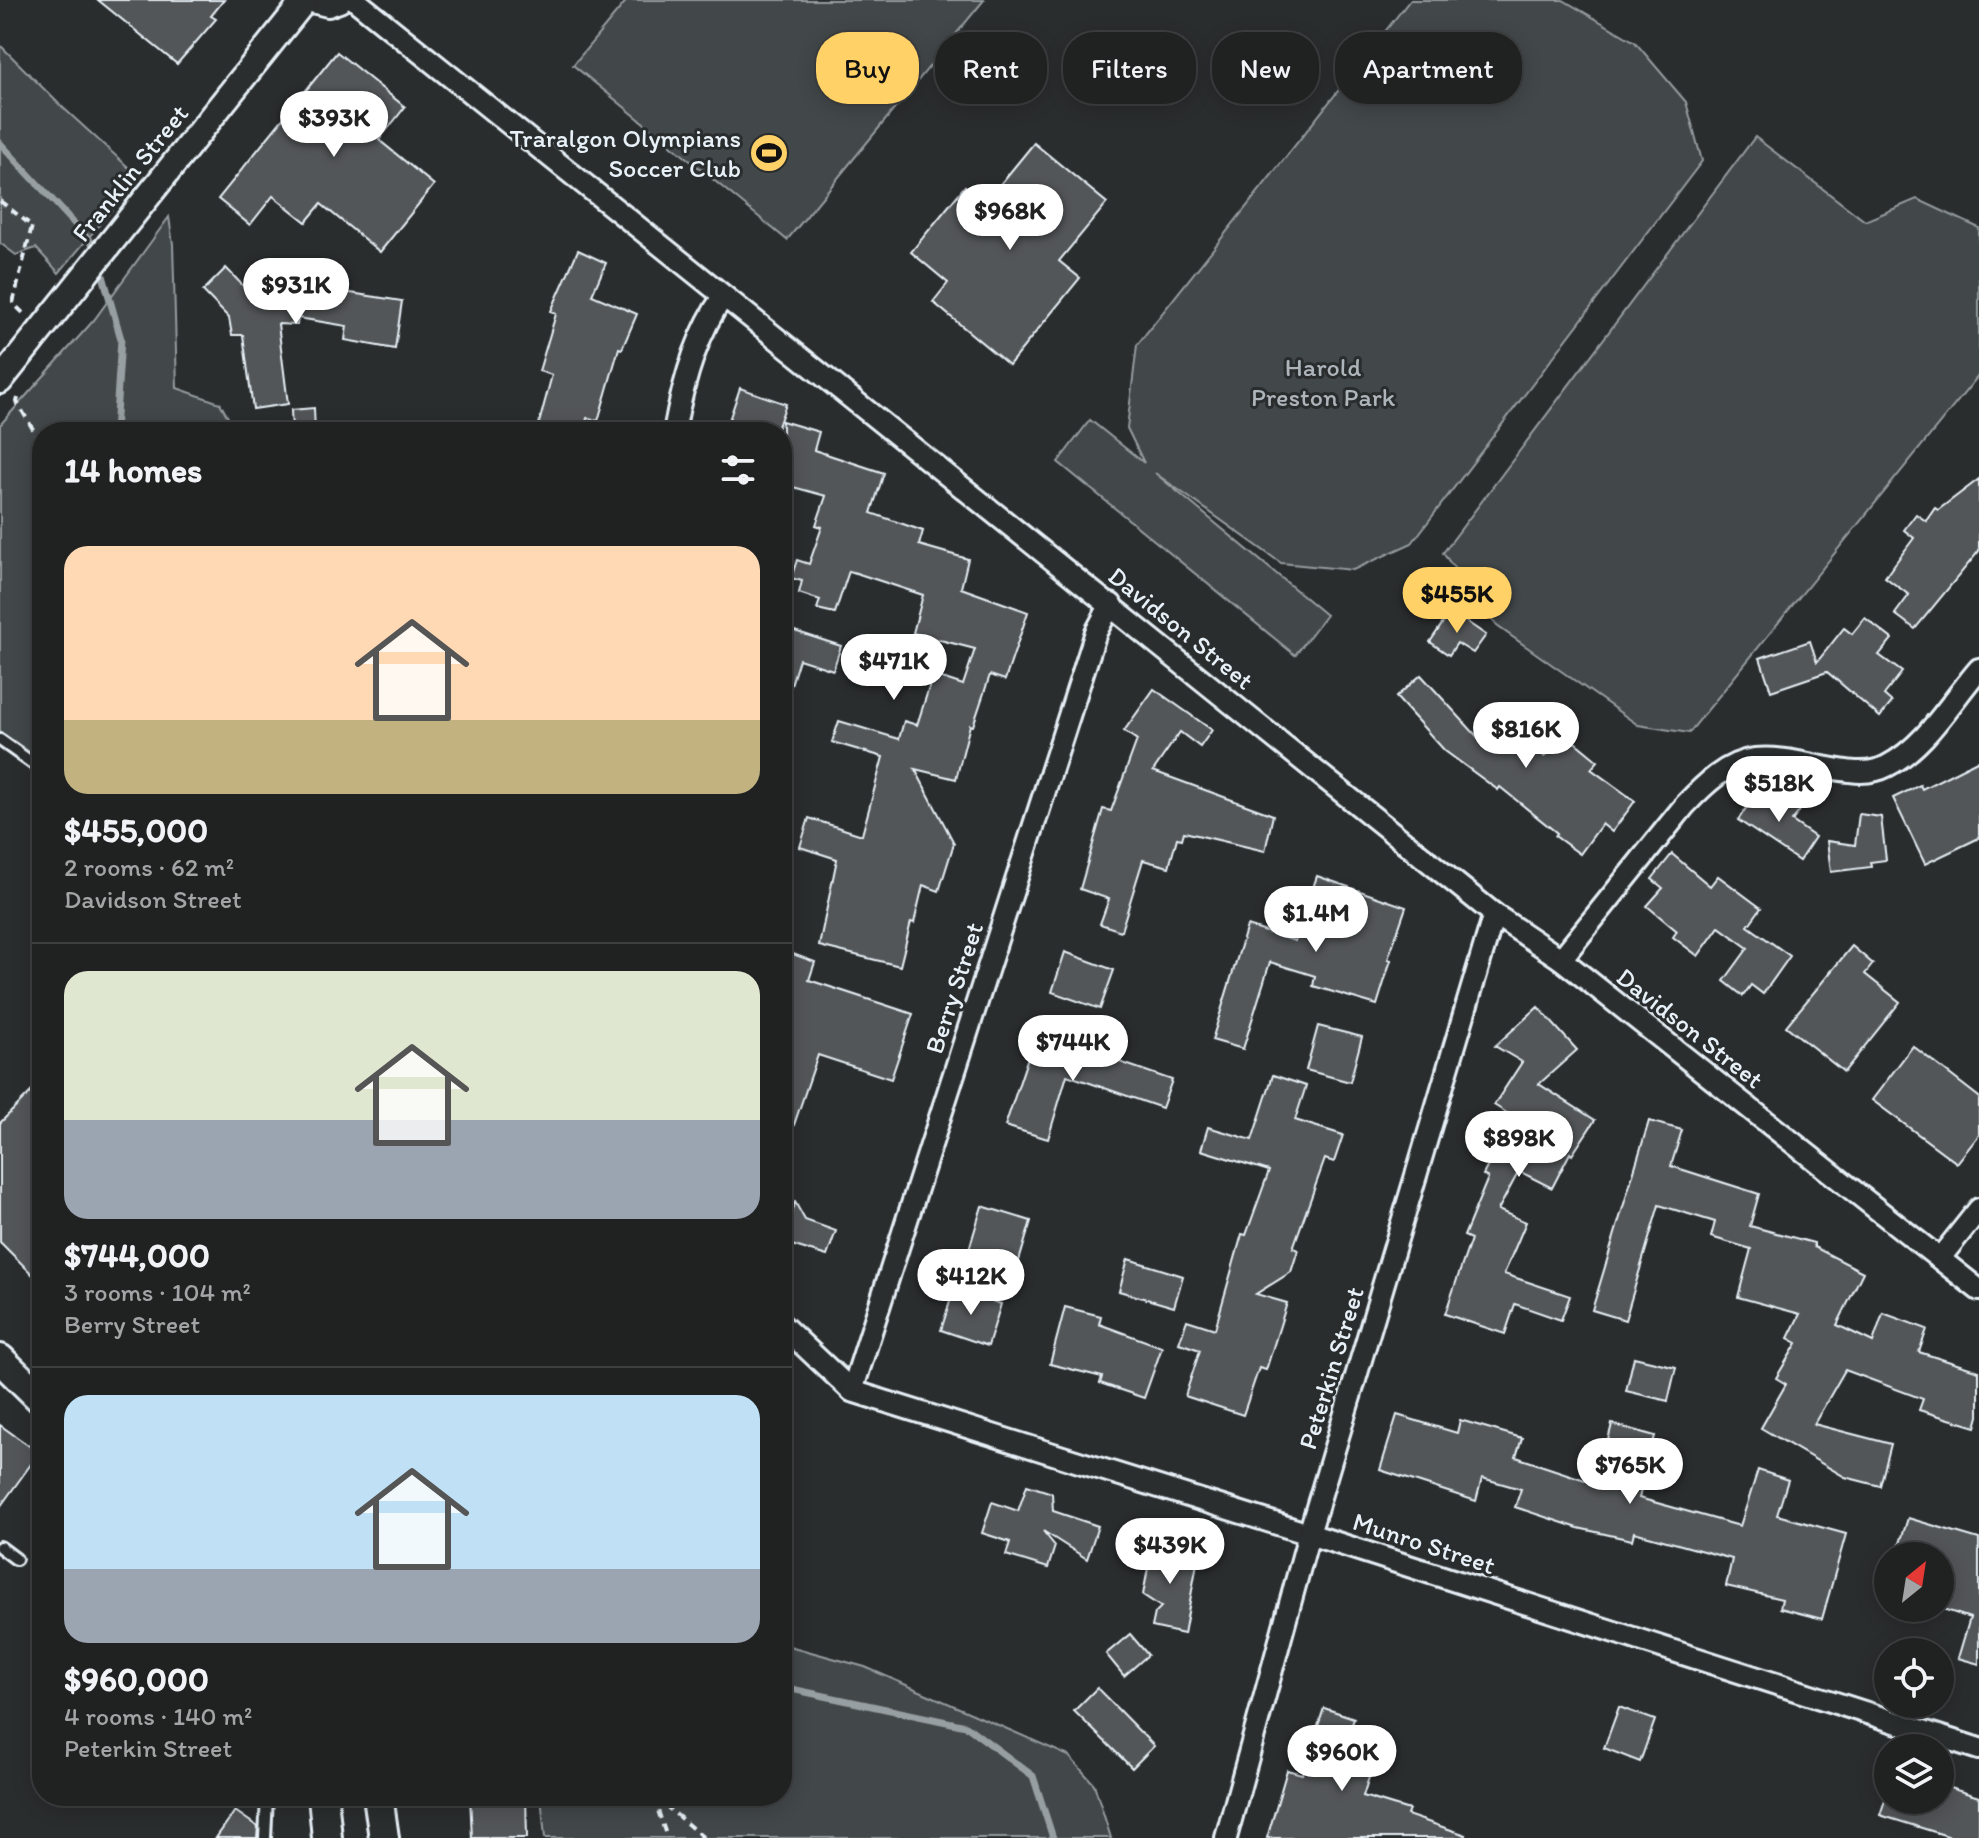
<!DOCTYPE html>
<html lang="en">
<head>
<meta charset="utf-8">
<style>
  :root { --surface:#202222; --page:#2d2f2f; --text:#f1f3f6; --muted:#a2a4a5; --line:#3d3f40; --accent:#ffd166 }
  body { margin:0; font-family:Itim,sans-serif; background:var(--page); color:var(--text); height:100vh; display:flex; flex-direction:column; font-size:30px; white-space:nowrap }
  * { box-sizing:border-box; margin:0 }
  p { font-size:26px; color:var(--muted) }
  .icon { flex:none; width:44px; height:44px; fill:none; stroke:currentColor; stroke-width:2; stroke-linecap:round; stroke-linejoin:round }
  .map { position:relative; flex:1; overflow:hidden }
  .drawer { position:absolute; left:32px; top:422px; width:760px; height:1384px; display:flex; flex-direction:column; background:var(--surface); border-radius:32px; box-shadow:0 4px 20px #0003,0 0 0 2px var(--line) }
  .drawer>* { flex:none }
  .banner { position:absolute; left:816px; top:32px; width:760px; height:72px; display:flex; gap:16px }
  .needle { width:52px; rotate:30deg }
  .tools { position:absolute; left:1874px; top:1542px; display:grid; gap:16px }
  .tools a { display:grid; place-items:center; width:80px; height:80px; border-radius:50%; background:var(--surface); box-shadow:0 4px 20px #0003,0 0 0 2px var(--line); font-size:40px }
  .price { position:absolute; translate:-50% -68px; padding:0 18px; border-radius:28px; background:#fff; color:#222; font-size:26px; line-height:52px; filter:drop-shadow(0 2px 4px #0008) }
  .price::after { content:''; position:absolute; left:50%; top:48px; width:24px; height:18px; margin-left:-12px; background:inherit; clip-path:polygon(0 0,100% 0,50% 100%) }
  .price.on { background:var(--accent); color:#111 }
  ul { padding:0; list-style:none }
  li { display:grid; align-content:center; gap:16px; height:424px; padding:0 32px }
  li+li { border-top:2px solid var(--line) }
  li span { display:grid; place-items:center; height:248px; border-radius:24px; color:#555 }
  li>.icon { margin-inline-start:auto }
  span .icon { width:144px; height:144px; fill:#fffc; stroke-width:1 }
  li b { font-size:34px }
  h2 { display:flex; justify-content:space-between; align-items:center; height:96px; padding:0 32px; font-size:34px }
  .pill { padding:0 28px; border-radius:32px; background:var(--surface); box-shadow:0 4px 20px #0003,0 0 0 2px var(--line); font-size:28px; line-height:72px }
  .pill.on { background:var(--accent); color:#111 }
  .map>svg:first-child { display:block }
  .green { fill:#424648; stroke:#959ca0; stroke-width:2 }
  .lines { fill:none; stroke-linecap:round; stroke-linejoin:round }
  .stream { stroke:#989fa3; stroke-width:7 }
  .building { fill:#535759; stroke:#e8f1f8; stroke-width:2 }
  .service-casing { stroke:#e8f1f8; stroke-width:16 }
  .minor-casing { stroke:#e8f1f8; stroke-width:26 }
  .tertiary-casing { stroke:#e8f1f8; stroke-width:30 }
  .secondary-casing { stroke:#e8f1f8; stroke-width:34 }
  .path { stroke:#e8f1f8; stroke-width:4; stroke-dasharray:8 6; stroke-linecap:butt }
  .service { stroke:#2a2d2e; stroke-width:10 }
  .minor { stroke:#2a2d2e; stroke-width:20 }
  .tertiary { stroke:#2a2d2e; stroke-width:24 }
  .secondary { stroke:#2a2d2e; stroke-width:28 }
  .labels { text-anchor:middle; stroke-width:6; stroke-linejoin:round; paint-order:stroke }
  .poi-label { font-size:26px; fill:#e8f1f8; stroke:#2a2d2e; text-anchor:end }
  .street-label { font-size:26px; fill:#e8f1f8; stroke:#2a2d2e }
  .park-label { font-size:26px; fill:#aeb5ba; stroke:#2a2d2e }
</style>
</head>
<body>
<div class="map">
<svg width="1979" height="1838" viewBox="0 0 1979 1838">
  <rect width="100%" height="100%" fill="#2a2d2e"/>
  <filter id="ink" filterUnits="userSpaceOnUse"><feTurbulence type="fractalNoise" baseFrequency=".0125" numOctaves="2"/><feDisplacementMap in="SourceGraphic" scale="16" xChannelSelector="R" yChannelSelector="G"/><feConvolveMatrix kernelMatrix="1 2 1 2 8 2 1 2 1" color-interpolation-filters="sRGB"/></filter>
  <g filter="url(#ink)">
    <g class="green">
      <path d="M627 0H984L787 240 573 65Z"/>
      <path d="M1410 0H1563L1635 42 1686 102 1702 161 1412 543 1353 570 1281 563 1155 473 1326 615 1295 655 1058 462 1090 420 1144 463 1127 428 1137 345Z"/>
      <path d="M0 45 59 104 139 177 59 273 36 248 16 255 0 243Z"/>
      <path d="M1755 137 1865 221 1917 199 1979 228V375L1689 733 1638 725 1497 626 1443 553Z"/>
      <path d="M169 217 173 244 177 388 220 403 236 432H42V770L0 740V425L94 320Z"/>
      <path d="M782 1644 865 1667 1069 1756 1094 1784 1111 1838H545L541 1796H782Z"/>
    </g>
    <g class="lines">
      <g class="stream">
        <path d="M0 143 94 245 96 253"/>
        <path d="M100 265 121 339 115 432"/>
        <path d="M782 1687 966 1726 1033 1776 1053 1838"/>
      </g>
    </g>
    <g class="building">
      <path d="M98 0H224L211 16 216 19 177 64Z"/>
      <path d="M337 52 405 107 379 140 434 185 380 252 321 204 306 222 273 196 250 225 218 199Z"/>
      <path d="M1034 143 1107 203 1059 261 1080 278 1009 365 933 302 948 283 911 252 965 186 985 203Z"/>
      <path d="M578 250 606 263 592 295 637 314 622 349 619 348 598 421 587 418 584 432H558L538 427 552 375 539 371 556 314 551 311Z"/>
      <path d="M226 268 248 291 317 296 318 288 402 301 395 349 345 340 347 326 298 318 297 325 278 324 288 404 253 409 243 335H232L229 318 203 291Z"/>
      <path d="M740 388 786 404 776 432H725Z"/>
      <path d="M314 408 315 432H292L291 410Z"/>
      <path d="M782 421 819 432 814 450 884 473 871 513 923 531 919 545 968 559 961 588 1028 612 1005 680 990 675 973 726 970 725 956 779 915 769 954 843 939 891 923 885 914 923 911 922 900 966 819 946 837 859 800 847 809 818 862 835 883 757 832 742 839 721 899 739 904 721 917 725 933 675 963 685 975 649 913 633 923 595 856 573 849 571 835 613 817 609 820 600 799 593 802 581 791 578 797 560 809 564 822 527 816 525 826 496 782 484Z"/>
      <path d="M1979 479V551L1915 629 1895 614 1909 595 1885 577 1914 538 1904 530 1916 514 1926 521 1935 508 1938 510Z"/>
      <path d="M1451 611 1486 635 1473 653 1457 643 1449 655 1430 642Z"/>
      <path d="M1865 618 1892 639 1879 655 1902 672 1884 695 1892 702 1880 717 1827 672 1771 691 1760 658 1810 641 1817 662 1844 628 1852 634Z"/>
      <path d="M782 627 841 646 833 670 799 659 786 701 782 700Z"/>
      <path d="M1421 675 1483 743 1500 722 1545 757 1565 734 1598 761 1591 769 1635 801 1612 832 1602 824 1580 854 1555 836 1557 833 1500 787 1498 790 1445 751 1396 697Z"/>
      <path d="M1154 689 1212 730 1200 747 1180 732 1153 771 1273 815 1265 851 1184 832 1182 839 1177 838 1169 867 1143 860 1121 931 1100 924 1109 899 1080 889 1103 809 1111 811 1137 740 1124 731Z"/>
      <path d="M1979 760V838L1925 864 1893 798 1920 785 1922 789Z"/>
      <path d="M1784 792 1804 805 1792 821 1815 837 1799 861 1738 820 1755 795 1770 805Z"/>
      <path d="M1859 814 1881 817 1886 860 1870 862 1871 867 1831 872 1827 841 1855 845Z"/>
      <path d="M1672 854 1710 886 1718 876 1761 908 1748 926 1790 956 1763 994 1751 985 1743 996 1724 981 1748 948 1719 927 1698 956 1673 937 1677 931 1647 906 1663 888 1652 879Z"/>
      <path d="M1317 876 1406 907 1388 959 1391 960 1377 1005 1313 986 1315 976 1270 962 1243 1049 1212 1040 1247 926 1295 941Z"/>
      <path d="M1852 946 1873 964 1865 974 1900 1002 1844 1072 1786 1026Z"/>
      <path d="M782 950 815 962 809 980 913 1014 891 1079 818 1055 785 1151 782 1150Z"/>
      <path d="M1065 952 1114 970 1100 1009 1052 992Z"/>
      <path d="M1538 1007 1577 1050 1539 1084 1595 1120 1572 1155 1570 1153 1552 1188 1519 1171 1498 1210 1526 1222 1504 1274 1570 1296 1561 1320 1515 1304 1505 1334 1445 1314 1471 1239 1464 1236 1488 1178 1483 1175 1513 1117 1494 1105 1522 1062 1495 1046Z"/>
      <path d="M1318 1026 1362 1037 1350 1082 1306 1070Z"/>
      <path d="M1036 1033 1172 1080 1162 1108 1067 1075 1048 1139 1005 1126Z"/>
      <path d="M1913 1046 1979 1097V1135L1957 1163 1872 1100Z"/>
      <path d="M1273 1075 1306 1086 1295 1120 1343 1135 1334 1162 1325 1159 1293 1248 1298 1250 1291 1272 1256 1294 1287 1303 1266 1370 1259 1368 1243 1415 1185 1396 1200 1350 1179 1343 1187 1320 1215 1329 1242 1234 1246 1235 1269 1171 1201 1150 1208 1127 1252 1140Z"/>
      <path d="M42 1081V1284L0 1242V1123Z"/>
      <path d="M1649 1121 1682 1130 1671 1166 1759 1194 1750 1226 1814 1243V1247L1863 1272 1837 1325 1873 1342 1883 1313 1927 1329 1919 1352 1979 1371V1416L1976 1427 1919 1410 1923 1399 1845 1370 1814 1424 1891 1444 1880 1486 1845 1477 1761 1428 1786 1384 1776 1378 1797 1343 1788 1338 1800 1314 1738 1297 1751 1249 1711 1237 1715 1222 1659 1205 1625 1320 1592 1310Z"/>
      <path d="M795 1202 805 1220 836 1231 827 1256 782 1242Z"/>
      <path d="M982 1206 1031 1221 1016 1271 967 1256Z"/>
      <path d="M1128 1259 1183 1276 1174 1307 1119 1291Z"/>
      <path d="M954 1289 1001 1304 988 1346 941 1330Z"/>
      <path d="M1065 1307 1101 1316 1099 1324 1162 1347 1144 1398 1100 1383 1102 1377 1050 1364Z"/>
      <path d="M1634 1357 1676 1367 1668 1401 1626 1391Z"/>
      <path d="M1397 1415 1457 1433 1460 1420 1522 1438 1516 1457 1597 1484 1612 1424 1655 1436 1639 1498 1740 1526 1758 1470 1788 1480 1777 1515 1846 1534 1822 1619 1780 1608 1782 1599 1726 1586 1732 1559 1634 1532 1632 1540 1578 1528 1515 1507 1521 1489 1482 1478 1476 1501 1380 1470Z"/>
      <path d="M0 1425 39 1453 0 1507Z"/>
      <path d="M1027 1485 1052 1493 1053 1511 1098 1526 1087 1559 1043 1531 1055 1546 1048 1568 1006 1555 1010 1542 982 1533 992 1502 1018 1511Z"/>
      <path d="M1908 1518 1979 1539V1664L1958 1658 1970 1618 1940 1608V1556H1896Z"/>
      <path d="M1153 1541 1186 1547 1183 1561 1197 1563 1184 1634 1152 1627 1155 1613 1161 1607 1143 1595Z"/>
      <path d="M1130 1634 1148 1655 1124 1676 1106 1654Z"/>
      <path d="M1097 1688 1154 1746 1132 1768 1074 1711Z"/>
      <path d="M1619 1707 1655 1720 1640 1762 1604 1748Z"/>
      <path d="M1324 1708 1354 1718 1349 1735 1379 1746 1363 1796 1409 1810 1407 1815 1466 1835 1465 1838H1267L1287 1770 1302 1774Z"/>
      <path d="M1940 1785 1979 1797V1838H1954L1880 1815 1885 1800H1940Z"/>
      <path d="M470 1796H526L527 1838H472Z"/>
      <path d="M235 1811 258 1827 257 1838H216Z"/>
    </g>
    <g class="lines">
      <g class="service-casing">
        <g id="service">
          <path d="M0 740 42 770"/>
          <path d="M0 1547 16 1559"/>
          <path d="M265 1838 267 1796"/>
        </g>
      </g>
      <g class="minor-casing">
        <g id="minor">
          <path d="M355 0C734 306 1116 608 1494 914L1561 959 1979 1290"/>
          <path d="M406 431 407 432"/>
          <path d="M674 432C682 387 696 334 723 297"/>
          <path d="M1561 959 1685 805C1703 786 1727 762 1755 759 1780 756 1809 765 1834 769 1852 772 1870 775 1887 766 1926 746 1951 701 1979 669"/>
          <path d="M1940 1258 1979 1209"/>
          <path d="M782 1325 852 1391 1309 1534 1979 1749"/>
          <path d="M852 1391 1096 632 1111 604"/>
          <path d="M1226 1838 1309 1534 1494 914"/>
        </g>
      </g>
      <g class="tertiary-casing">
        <g id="tertiary">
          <path d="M312 0 328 4 339 0"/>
          <path d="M0 381 305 0"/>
        </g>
      </g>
      <g class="secondary-casing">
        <g id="secondary">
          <path d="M0 1359 42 1400"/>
          <path d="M323 1796 327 1838"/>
          <path d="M378 1796 384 1838"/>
        </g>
      </g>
      <g class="path">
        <path d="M0 201 32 226 13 303 24 314"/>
        <path d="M18 398 17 402 37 436 42 585"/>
        <path d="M654 1796 704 1838"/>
        <path d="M654 1798 667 1838"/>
      </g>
      <use href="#service" class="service"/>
      <use href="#minor" class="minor"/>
      <use href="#tertiary" class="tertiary"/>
      <use href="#secondary" class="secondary"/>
    </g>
  </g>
  <defs>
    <g id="stadium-disc" transform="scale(2)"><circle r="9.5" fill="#ffd166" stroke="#2a2d2e"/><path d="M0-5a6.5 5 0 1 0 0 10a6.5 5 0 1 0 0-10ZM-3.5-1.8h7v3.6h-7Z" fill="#111"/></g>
  </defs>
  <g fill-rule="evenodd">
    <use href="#stadium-disc" x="769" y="153"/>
  </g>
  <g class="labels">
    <g class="poi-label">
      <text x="741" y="147">Traralgon Olympians<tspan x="741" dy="30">Soccer Club</tspan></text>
    </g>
    <g class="street-label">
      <text transform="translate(130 173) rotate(-51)" y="9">Franklin Street</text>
      <text transform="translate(1181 628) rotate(39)" y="9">Davidson Street</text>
      <text transform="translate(954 988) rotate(-72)" y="9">Berry Street</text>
      <text transform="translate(1690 1028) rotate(38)" y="9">Davidson Street</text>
      <text transform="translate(1331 1368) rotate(-73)" y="9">Peterkin Street</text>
      <text transform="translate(1424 1543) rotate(18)" y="9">Munro Street</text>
    </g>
    <g class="park-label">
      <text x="1323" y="376">Harold<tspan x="1323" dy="30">Preston Park</tspan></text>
    </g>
  </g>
</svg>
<div class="tools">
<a><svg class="needle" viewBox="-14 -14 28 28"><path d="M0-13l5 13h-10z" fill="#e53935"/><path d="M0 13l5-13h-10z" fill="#a2a4a5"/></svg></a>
<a><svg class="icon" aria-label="locate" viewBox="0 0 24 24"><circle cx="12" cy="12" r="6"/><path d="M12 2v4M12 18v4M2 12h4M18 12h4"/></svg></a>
<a><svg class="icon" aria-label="layers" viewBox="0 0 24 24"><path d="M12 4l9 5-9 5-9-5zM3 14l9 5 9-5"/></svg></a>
</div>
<b class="price" style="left:334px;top:159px">$393K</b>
<b class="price" style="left:1010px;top:252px">$968K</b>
<b class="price" style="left:296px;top:326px">$931K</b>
<b class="price on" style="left:1457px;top:635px">$455K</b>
<b class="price" style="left:894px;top:702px">$471K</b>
<b class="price" style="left:1526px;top:770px">$816K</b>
<b class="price" style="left:1779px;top:824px">$518K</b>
<b class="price" style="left:1316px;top:954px">$1.4M</b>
<b class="price" style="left:1073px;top:1083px">$744K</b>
<b class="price" style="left:1519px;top:1179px">$898K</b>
<b class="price" style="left:971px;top:1317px">$412K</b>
<b class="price" style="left:1630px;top:1506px">$765K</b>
<b class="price" style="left:1170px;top:1586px">$439K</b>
<b class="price" style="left:1342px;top:1793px">$960K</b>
<div class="banner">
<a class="pill on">Buy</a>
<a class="pill">Rent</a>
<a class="pill">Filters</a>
<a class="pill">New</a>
<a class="pill">Apartment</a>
</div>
<section class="drawer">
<h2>14 homes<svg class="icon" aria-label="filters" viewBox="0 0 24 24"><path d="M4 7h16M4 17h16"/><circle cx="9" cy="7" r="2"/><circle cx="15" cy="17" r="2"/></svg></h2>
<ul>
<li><span style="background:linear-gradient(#ffd9b3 70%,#c2b280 0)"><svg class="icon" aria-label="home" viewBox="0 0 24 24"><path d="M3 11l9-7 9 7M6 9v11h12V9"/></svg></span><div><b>$455,000</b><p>2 rooms · 62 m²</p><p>Davidson Street</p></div></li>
<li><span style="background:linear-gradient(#dfe7d0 60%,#9aa5b1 0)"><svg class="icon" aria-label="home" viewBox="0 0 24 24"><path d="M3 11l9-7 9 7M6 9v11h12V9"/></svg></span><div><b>$744,000</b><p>3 rooms · 104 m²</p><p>Berry Street</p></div></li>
<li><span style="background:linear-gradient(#bfe0f5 70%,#9aa5b1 0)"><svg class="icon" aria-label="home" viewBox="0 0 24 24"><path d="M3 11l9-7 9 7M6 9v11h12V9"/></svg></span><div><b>$960,000</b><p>4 rooms · 140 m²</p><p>Peterkin Street</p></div></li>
</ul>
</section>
</div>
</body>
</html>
